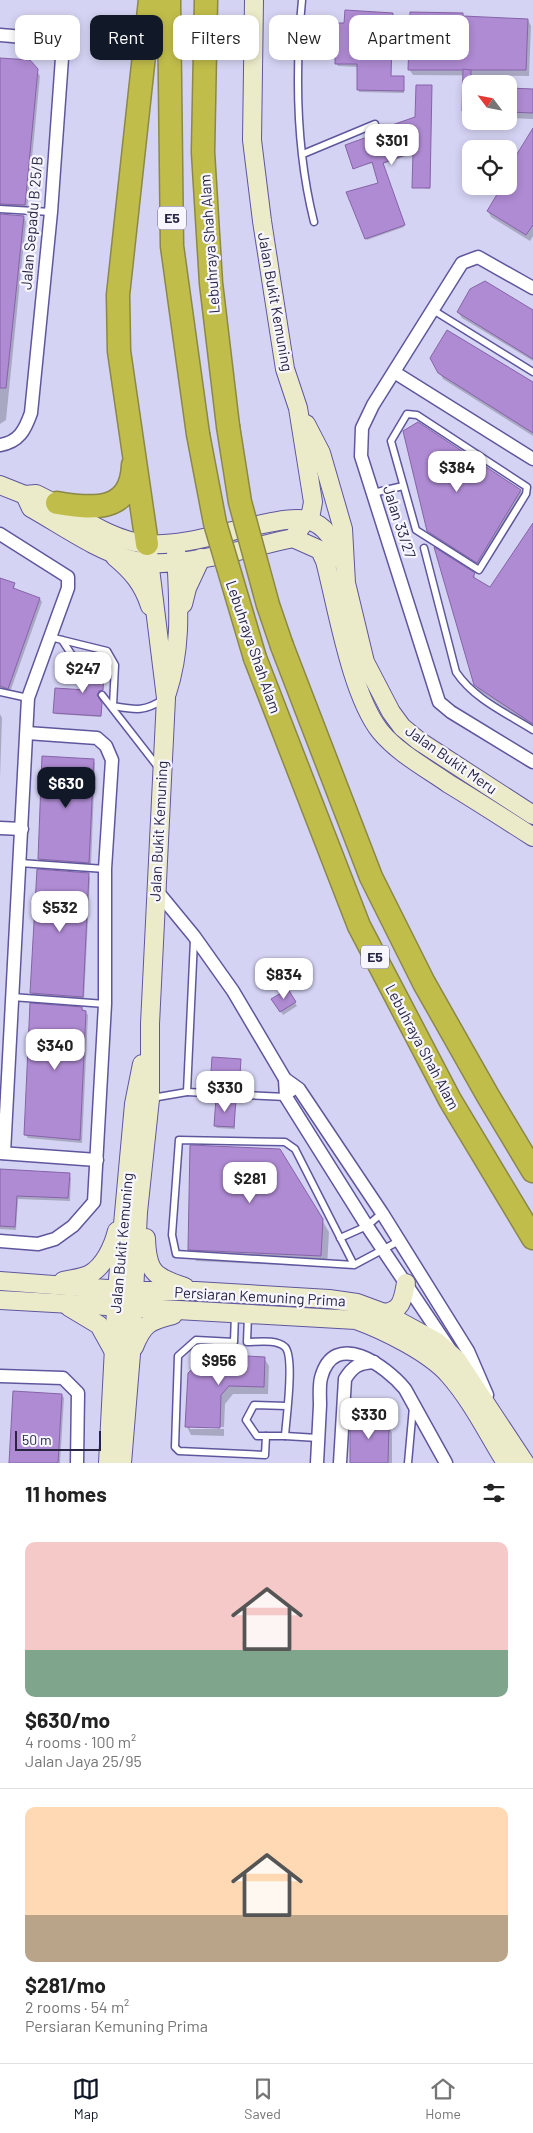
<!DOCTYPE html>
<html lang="en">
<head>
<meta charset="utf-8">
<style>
  :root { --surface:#fff; --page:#f2f2f2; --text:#222; --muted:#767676; --line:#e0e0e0; --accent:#111827 }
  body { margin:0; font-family:Barlow,sans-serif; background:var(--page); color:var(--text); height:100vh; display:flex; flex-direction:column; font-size:19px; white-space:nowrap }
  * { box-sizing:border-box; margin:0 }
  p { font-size:16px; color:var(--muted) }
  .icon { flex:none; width:28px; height:28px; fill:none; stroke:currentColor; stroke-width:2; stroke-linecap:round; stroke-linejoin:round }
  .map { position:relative; height:1463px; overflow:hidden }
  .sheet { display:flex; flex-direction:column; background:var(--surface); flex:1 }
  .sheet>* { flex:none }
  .hud { position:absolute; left:15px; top:15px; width:504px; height:45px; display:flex; gap:10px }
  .needle { width:32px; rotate:302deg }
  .fabs { position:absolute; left:462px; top:75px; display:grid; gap:10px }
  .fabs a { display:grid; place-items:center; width:55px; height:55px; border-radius:10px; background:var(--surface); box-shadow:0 2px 8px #0003; font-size:25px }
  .scale { position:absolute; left:15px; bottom:12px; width:86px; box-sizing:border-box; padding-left:5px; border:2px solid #282543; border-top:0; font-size:14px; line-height:18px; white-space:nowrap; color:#282543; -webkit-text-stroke:4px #f7f6ff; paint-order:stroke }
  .price { position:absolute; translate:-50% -42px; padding:0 11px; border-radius:10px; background:#fff; color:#222; font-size:16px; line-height:32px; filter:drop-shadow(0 1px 2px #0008) }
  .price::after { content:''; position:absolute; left:50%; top:30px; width:15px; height:11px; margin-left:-8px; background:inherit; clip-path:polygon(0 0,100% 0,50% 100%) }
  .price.selected { background:var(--accent); color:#fff }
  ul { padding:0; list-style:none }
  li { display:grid; align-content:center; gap:10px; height:265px; padding:0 25px }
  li+li { border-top:1px solid var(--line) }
  li span { display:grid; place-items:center; height:155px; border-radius:10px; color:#555 }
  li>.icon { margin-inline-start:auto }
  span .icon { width:90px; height:90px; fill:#fffc; stroke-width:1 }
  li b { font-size:21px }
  h2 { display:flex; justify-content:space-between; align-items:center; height:60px; padding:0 25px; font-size:21px }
  .chip { padding:0 18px; border-radius:10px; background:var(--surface); box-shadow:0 2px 8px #0003; font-size:18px; line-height:45px }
  .chip.selected { background:var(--accent); color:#fff }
  .tabs { display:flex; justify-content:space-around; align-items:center; height:70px; border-top:1px solid var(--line); background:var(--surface); font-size:14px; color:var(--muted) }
  .tabs a { display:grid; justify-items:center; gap:2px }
  .tabs .selected { color:var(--accent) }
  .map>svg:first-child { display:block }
  .shadow { fill:#0003 }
  .building { fill:#af8bd3; stroke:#8663a8 }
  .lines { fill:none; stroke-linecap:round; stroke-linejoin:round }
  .lane-casing { stroke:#5f579d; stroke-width:9 }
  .street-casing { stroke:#5f579d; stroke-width:15 }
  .secondary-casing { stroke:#5f579d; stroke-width:20 }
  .highway-casing { stroke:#8b8848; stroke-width:25 }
  .lane { stroke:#fff; stroke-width:6 }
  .street { stroke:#fff; stroke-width:12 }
  .secondary { stroke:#ecebc9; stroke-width:18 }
  .highway { stroke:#c1bd4b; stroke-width:22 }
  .highway-bridge-casing { stroke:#8b8848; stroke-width:25; stroke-linecap:butt }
  .highway-bridge { stroke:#c1bd4b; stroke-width:22 }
  .labels { text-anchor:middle; stroke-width:4.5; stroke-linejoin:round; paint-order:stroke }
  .shield { fill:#f7f6ff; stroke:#66647b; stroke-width:1 }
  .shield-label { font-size:14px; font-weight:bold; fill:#282543 }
  .street-label { font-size:15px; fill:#282543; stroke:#f7f6ff }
</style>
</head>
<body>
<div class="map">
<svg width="533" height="1463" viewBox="0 0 533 1463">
  <rect width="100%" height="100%" fill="#d4d3f3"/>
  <g class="shadow">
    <path d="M392 14 391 77H403L404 93 359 92 358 67 338 66 336 63Z"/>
    <path d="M462 14 464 17 528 20 531 26 529 76 413 75 409 69Z"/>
    <path d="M0 58 30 61 40 76 27 210 0 211Z"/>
    <path d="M432 86 430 189 414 187 415 153 383 164 404 227 367 240 348 193 380 184 373 163 354 168 416 118Z"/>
    <path d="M464 88H471V116H467L463 110Z"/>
    <path d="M509 89 533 90V119L509 118Z"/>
    <path d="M533 131V236L530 241 491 217 488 211 499 193 497 189 498 186H509V170Z"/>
    <path d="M0 215 24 217 26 222 6 420 0 424Z"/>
    <path d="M458 312H533V361L462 318Z"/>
    <path d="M431 358 533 384V436L443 379Z"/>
    <path d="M418 423 521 491 524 497 481 568 431 537 428 530Z"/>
    <path d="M533 525V726L478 690 475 685 436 550 474 574 476 580 490 589Z"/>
    <path d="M0 579 14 584 15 590 40 599 42 602 10 692 0 688Z"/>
    <path d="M104 661 103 692 99 693 97 698 102 706 101 717 55 714 87 691Z"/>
    <path d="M0 714 2 718 0 779Z"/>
    <path d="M93 760 95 763 91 866 41 863 39 859Z"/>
    <path d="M88 874 90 878 84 1001 34 997 32 993Z"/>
    <path d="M287 991 297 1006 283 1015 273 1000Z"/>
    <path d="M82 1008 88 1015 82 1143 28 1138 26 1135Z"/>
    <path d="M241 1060 240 1091 212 1089 211 1088Z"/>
    <path d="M235 1101V1129L217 1128 215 1126Z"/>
    <path d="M0 1170 69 1174 71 1178 70 1201 18 1199 16 1230 0 1229Z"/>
    <path d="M322 1220 329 1232 327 1267 196 1261 189 1249Z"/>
    <path d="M264 1358 269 1366 268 1394H233L225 1404 224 1427 190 1426V1429H224V1436L191 1435 187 1427 189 1374Z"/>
    <path d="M62 1395 64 1398 60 1463H10Z"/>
    <path d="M388 1424 392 1433V1463H351Z"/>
  </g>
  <g class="building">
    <path d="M345 10 393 13 391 76H404V91L357 90V64H335V23H344Z"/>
    <path d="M410 12 463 13V16L528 19 526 70H408Z"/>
    <path d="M0 58 30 60 38 69 25 205 0 204Z"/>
    <path d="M463 69 471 70V111H462Z"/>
    <path d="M416 85H432L430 188H412L413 152 383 163 405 225 365 239 346 192 378 183 372 162 353 169 345 145 373 135 372 132 415 117Z"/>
    <path d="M509 88 533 89V113L509 112Z"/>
    <path d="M533 128V225L526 235 487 211 502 186H509V167Z"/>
    <path d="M0 214 24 216 6 388H0Z"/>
    <path d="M485 281 533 310V359L457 312 470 289Z"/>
    <path d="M447 330 533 382V433L438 373 430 358Z"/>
    <path d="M418 422 521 490 477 563 427 531 403 431Z"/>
    <path d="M533 523V724L474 685 434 547 475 573 473 577 490 587Z"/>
    <path d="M0 578 15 583 13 588 40 598 8 689 0 686Z"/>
    <path d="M89 659 105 660 103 690 99 691 97 695 102 703 101 716 53 713 55 688 86 690 87 683 92 678 88 670Z"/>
    <path d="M42 756 94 759 89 863 38 859Z"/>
    <path d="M37 869 89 873 83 997 30 993Z"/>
    <path d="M288 989 296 1002 280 1012 271 999Z"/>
    <path d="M30 1003 82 1007V1010L86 1011 80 1140 24 1135Z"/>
    <path d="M212 1057 241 1059 239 1090 210 1088Z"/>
    <path d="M216 1098 236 1099 234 1127 214 1126Z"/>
    <path d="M190 1145 280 1149 323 1219 321 1256 188 1250Z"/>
    <path d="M0 1169 70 1173 68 1198 17 1196 15 1227 0 1226Z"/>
    <path d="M209 1354 265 1357 264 1387 229 1386 221 1395 220 1428 185 1427 188 1373Z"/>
    <path d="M13 1391 62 1394 58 1463H9Z"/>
    <path d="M357 1415H383L389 1424 388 1463H350V1425Z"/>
  </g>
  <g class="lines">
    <g class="lane-casing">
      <g id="lane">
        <path d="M302 0C295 73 296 150 314 222"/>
        <path d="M303 154 375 124"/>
        <path d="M0 209 51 212"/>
        <path d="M433 310 533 372"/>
        <path d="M407 414 417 415 527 487 526 494 479 570 416 530 391 441Z"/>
        <path d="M373 493 403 486"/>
        <path d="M424 548 456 672C474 699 506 713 533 730"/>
        <path d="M50 637 107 651 115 665 113 706"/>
        <path d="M62 640 87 678"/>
        <path d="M0 692 28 698"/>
        <path d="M102 695 158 767"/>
        <path d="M113 706C136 710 144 712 164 699"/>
        <path d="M20 863 105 869"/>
        <path d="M12 997 105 1004"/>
        <path d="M187 1092 286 1097 299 1089"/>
        <path d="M152 1098 187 1092 194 940"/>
        <path d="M340 1238 367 1226 382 1213"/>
        <path d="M354 1265 295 1149 285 1142 179 1140 172 1235 176 1254 354 1265 399 1241"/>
        <path d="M235 1314 234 1342 196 1340 178 1356 175 1447 179 1451 265 1455 266 1436"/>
        <path d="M248 1315 247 1342C258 1342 276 1339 285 1347 295 1357 286 1420 285 1436H257L246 1420 254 1405 287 1406"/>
        <path d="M285 1436 318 1438"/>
        <path d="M408 1463 413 1407"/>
      </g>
    </g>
    <g class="street-casing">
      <g id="street">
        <path d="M0 35C26 38 46 34 62 58L51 212 31 413C25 430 19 442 0 445"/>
        <path d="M533 288 478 257 462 263 373 405 362 428 361 456 439 702 451 712 533 762"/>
        <path d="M394 372 533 459"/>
        <path d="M0 534 68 577V588L28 698 4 1153"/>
        <path d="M0 828 22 829"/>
        <path d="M157 891 194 936 233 991 285 1079 299 1089 382 1213 468 1351 487 1395"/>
        <path d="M285 1079 286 1097 367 1226 449 1348"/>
        <path d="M0 1153 97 1160"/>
        <path d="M0 1241 38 1244 55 1239 73 1226 94 1202 105 1004V869L112 760 106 746 97 738 27 733"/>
        <path d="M0 1376 63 1378 78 1393 77 1463"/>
        <path d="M317 1463C318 1444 319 1424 320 1405 320 1396 319 1386 321 1378 334 1328 386 1366 405 1389L446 1463"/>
        <path d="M340 1463 345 1379C353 1366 359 1363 374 1362"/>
      </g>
    </g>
    <g class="secondary-casing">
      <g id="secondary">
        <path d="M306 424 321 453 343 529 346 583 365 662 391 712 402 727 419 741 533 815"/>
        <path d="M0 485 25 495 36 494C71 510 107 540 146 544 183 547 223 532 258 525 273 522 292 517 307 520 325 524 336 542 340 559"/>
        <path d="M25 495 31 508C63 526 96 550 132 560 173 572 250 547 293 538L311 513 313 502 298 408 285 369 262 221 252 140 254 0"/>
        <path d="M293 538 320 550 325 561C337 607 351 694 380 731 398 753 426 768 449 784 477 801 505 819 533 837"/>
        <path d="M115 557C132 571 143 584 150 606"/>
        <path d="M183 604 187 588 201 558"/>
        <path d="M167 693C183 644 178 600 176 550"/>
        <path d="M146 1238C147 1272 154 1277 185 1287"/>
        <path d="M0 1281 134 1291H196L329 1299 357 1303 384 1313 437 1342 457 1360 525 1463"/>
        <path d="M63 1281C71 1279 83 1278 90 1274 104 1266 113 1247 117 1231"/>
        <path d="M0 1300 356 1320C384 1330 430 1353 449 1375 472 1401 488 1434 506 1463"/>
        <path d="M69 1307 99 1325 114 1352"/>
        <path d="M384 1313C402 1311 403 1299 406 1283"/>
        <path d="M134 1347C143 1324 149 1321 173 1315"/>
        <path d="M108 1463 117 1290 134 1104 142 1064"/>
        <path d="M122 1463 131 1354 138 1212 150 1099V1024L166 698 147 544"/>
      </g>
    </g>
    <g class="highway-casing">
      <g id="highway">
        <path d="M169 0 172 246 198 434"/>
        <path d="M206 0 203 152 211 283 228 426"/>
        <path d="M57 503C92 509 131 513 133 465"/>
        <path d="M147 544 119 351 118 295 150 0"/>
        <path d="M282 646 371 877 424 983 488 1096 533 1171"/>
        <path d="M255 658 359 926 450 1100 533 1238"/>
      </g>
    </g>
    <use href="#lane" class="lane"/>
    <use href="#street" class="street"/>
    <use href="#secondary" class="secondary"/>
    <use href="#highway" class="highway"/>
    <g class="highway-bridge-casing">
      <g id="highway-bridge">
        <path d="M228 426 240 502 268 605 282 646"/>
        <path d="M198 434 215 523 255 658"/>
      </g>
    </g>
    <use href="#highway-bridge" class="highway-bridge"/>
  </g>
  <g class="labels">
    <g class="shield">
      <rect x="158" y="206.5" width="28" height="23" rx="4"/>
      <rect x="361" y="945.5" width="28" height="23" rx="4"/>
    </g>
    <g class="shield-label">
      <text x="172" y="223">E5</text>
      <text x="375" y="962">E5</text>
    </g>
    <g class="street-label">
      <text transform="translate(32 223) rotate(-85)" y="5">Jalan Sepadu B 25/B</text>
      <text transform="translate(210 244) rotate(-94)" y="5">Lebuhraya Shah Alam</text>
      <text transform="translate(275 302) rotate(80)" y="5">Jalan Bukit Kemuning</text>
      <text transform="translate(399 522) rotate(72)" y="5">Jalan 33/27</text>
      <text transform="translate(253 647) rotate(71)" y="5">Lebuhraya Shah Alam</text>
      <text transform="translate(451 760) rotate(35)" y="5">Jalan Bukit Meru</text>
      <text transform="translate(159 831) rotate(-87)" y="5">Jalan Bukit Kemuning</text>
      <text transform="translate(422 1047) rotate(62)" y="5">Lebuhraya Shah Alam</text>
      <text transform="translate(122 1243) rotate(-85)" y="5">Jalan Bukit Kemuning</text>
      <text transform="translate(260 1297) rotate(3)" y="5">Persiaran Kemuning Prima</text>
    </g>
  </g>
</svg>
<div class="fabs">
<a><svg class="needle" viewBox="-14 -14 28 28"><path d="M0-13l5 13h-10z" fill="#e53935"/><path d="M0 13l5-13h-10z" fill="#767676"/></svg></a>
<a><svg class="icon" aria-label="locate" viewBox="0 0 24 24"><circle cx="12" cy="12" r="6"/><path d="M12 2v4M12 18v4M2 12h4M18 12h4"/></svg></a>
</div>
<div class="scale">50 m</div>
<b class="price" style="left:392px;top:166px">$301</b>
<b class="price" style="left:457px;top:493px">$384</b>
<b class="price" style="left:83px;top:694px">$247</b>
<b class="price selected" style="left:66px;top:809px">$630</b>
<b class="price" style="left:60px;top:933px">$532</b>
<b class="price" style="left:284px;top:1000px">$834</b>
<b class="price" style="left:55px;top:1071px">$340</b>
<b class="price" style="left:225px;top:1113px">$330</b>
<b class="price" style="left:250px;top:1204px">$281</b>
<b class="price" style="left:219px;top:1386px">$956</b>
<b class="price" style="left:369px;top:1440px">$330</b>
<div class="hud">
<a class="chip">Buy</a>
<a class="chip selected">Rent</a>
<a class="chip">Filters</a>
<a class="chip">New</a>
<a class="chip">Apartment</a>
</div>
</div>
<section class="sheet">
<h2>11 homes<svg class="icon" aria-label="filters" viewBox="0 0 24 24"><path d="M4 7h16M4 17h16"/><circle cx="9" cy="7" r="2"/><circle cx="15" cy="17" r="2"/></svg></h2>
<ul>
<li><span style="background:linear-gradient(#f6c9c9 70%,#7fa58c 0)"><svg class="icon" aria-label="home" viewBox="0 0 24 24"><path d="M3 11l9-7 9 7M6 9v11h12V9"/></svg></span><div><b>$630/mo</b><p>4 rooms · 100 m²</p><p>Jalan Jaya 25/95</p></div></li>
<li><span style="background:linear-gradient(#ffd9b3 70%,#b9a48a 0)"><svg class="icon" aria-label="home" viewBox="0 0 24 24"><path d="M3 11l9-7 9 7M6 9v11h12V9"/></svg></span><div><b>$281/mo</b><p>2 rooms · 54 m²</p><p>Persiaran Kemuning Prima</p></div></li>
</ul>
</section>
<nav class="tabs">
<a class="selected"><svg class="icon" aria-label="map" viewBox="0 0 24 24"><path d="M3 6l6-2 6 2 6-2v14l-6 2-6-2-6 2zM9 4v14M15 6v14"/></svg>Map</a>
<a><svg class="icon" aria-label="saved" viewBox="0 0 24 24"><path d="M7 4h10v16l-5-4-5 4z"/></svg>Saved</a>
<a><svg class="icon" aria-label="home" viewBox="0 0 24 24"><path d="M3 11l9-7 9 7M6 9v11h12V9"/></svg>Home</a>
</nav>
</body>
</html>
